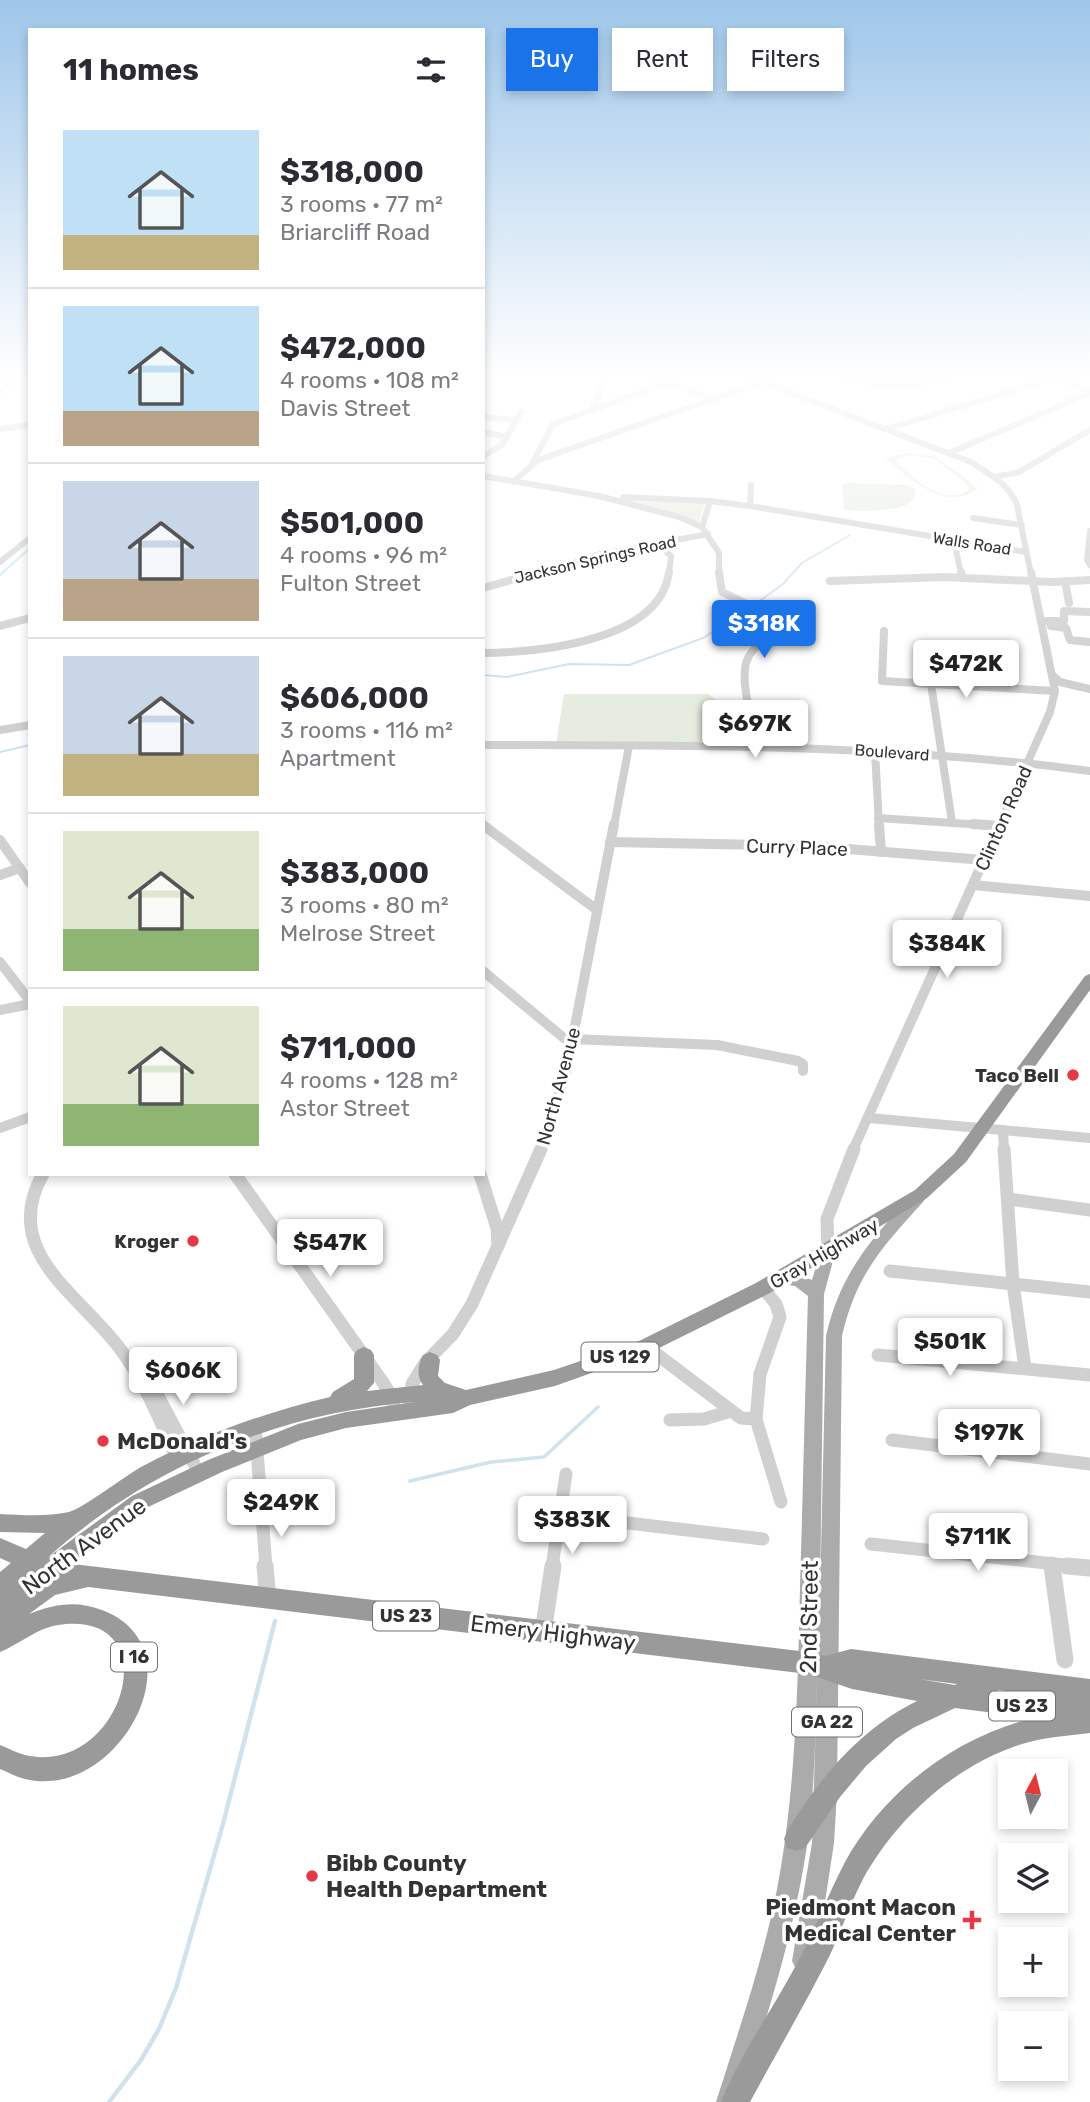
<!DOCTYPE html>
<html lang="en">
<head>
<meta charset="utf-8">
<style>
  :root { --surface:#fff; --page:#f2f2f3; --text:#2b2b33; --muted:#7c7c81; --line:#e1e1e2; --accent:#1a73e8 }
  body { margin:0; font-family:Rubik,sans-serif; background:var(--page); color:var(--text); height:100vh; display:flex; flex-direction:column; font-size:26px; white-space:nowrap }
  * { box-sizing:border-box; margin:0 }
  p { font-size:23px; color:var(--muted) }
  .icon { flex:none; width:38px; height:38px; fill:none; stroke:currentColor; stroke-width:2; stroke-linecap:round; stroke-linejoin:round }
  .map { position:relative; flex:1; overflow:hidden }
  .sheet { position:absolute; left:28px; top:28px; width:457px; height:1148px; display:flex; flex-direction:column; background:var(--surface); border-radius:0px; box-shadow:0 4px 10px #0003 }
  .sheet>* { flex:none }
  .guide { position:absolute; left:506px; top:28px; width:478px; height:63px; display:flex; gap:14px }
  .needle { width:46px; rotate:7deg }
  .buttons { position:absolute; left:998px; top:1759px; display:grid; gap:14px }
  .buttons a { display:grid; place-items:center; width:70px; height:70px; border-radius:0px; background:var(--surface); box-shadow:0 4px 10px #0003; font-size:35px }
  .price { position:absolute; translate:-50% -60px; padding:0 16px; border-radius:7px; background:#fff; color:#222; font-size:23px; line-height:46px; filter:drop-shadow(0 2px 4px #0008) }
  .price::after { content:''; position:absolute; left:50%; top:42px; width:21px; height:16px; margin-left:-10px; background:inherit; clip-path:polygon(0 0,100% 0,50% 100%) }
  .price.selected { background:var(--accent); color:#fff }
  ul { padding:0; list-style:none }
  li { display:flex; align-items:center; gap:21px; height:175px; padding:0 35px }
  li+li { border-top:2px solid var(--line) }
  li span { display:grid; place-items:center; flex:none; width:196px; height:140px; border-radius:0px; color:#555 }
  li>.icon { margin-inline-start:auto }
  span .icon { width:84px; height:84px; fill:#fffc; stroke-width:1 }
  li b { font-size:30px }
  h2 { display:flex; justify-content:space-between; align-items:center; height:84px; padding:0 35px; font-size:30px }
  .chip { padding:0 24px; border-radius:0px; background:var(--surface); box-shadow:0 4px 10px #0003; font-size:24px; line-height:63px }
  .chip.selected { background:var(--accent); color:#fff }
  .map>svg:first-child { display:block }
  .green { fill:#e6ecdf; fill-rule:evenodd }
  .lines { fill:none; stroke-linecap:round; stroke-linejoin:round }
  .stream-far2 { stroke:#cfe2ee; stroke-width:2 }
  .stream-far1 { stroke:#cfe2ee; stroke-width:3.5 }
  .stream { stroke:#cfe2ee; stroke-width:4.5 }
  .minor-far4 { stroke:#d0d0d0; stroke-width:6 }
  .minor-far3 { stroke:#d0d0d0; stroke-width:8 }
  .minor-far2 { stroke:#d0d0d0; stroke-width:10 }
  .minor-far1 { stroke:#d0d0d0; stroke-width:13 }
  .minor { stroke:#d0d0d0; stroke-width:17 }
  .major { fill:#ababab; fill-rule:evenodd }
  .highway { fill:#9a9a9a; fill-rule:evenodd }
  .poi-dot { fill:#e63946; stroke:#fff; stroke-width:2.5 }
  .labels { text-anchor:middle; stroke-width:7; stroke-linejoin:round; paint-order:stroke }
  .far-street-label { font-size:16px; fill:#333; stroke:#fff }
  .shield { fill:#fff; stroke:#707070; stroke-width:2 }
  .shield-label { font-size:18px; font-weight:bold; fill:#333 }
  .street-label { font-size:19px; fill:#333; stroke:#fff }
  .poi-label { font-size:19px; font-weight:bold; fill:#333; stroke:#fff; text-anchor:end }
  .near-poi-label { font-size:23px; font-weight:bold; fill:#333; stroke:#fff; text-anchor:start }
  .near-street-label { font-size:23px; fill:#333; stroke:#fff }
</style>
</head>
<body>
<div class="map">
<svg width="1090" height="2102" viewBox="0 0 1090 2102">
  <rect width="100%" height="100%" fill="#fff"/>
  <g class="green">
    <path d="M907 453 936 457 978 488C947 514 910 478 885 458ZM910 455 935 459 968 485 969 490C943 507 915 479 896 462L898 458Z"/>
    <path d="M847 483 905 485 915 489C922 515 859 511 844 510L842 485Z"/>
    <path d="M617 499 705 503 699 522Z"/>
    <path d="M564 694H708L723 705 739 709 744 721 747 744 556 745Z"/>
  </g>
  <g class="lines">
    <g class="stream-far2">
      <path d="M0 575 30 548"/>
      <path d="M755 604 782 585 802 563 850 535"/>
      <path d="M483 675 507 677 569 664 629 665 703 638 749 608"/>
      <path d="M0 752 30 745"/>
    </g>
    <path class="stream-far1" d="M410 1481 491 1462 544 1457 598 1407"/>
    <path class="stream" d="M109 2102 141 2060 159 2029 176 1988 223 1824 275 1621"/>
    <g class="minor-far4">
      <path d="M649 376 713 399"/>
      <path d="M747 376 971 462C989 474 1009 484 1017 505L1031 574"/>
      <path d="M841 376C881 390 911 388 951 376"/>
      <path d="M1056 376 1090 392"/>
      <path d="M0 391 11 381 26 376"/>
      <path d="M593 408 607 376"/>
      <path d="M483 417 516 420"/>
      <path d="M0 429 30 425"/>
      <path d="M886 429 1058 377"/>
      <path d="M483 432 507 437"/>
      <path d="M949 453 1090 393"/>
      <path d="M483 456 502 445 521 412"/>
      <path d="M532 464 553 424 667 383"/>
      <path d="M483 476 599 496 679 517 702 527 719 553V574"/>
      <path d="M995 477 1019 472 1090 430"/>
      <path d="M513 482 538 460 761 382"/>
      <path d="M623 497 710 501 750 506 1026 552"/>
      <path d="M750 506 751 485"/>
      <path d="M973 518 1022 525"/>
      <path d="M702 527 710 501"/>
      <path d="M1090 531 1087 560 1090 565"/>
      <path d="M954 540 961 574"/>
      <path d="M656 543 671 556 669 574"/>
      <path d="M0 562 30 538"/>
      <path d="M533 574 601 554 708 534"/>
    </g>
    <g class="minor-far3">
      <path d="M719 572 722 592 763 612 772 622C769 638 755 644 748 658 738 677 753 723 756 745"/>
      <path d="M961 572 962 577"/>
      <path d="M830 581 944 577 1053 582 1090 580"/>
      <path d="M1065 581 1069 603"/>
      <path d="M483 588 539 572"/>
      <path d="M1041 621H1064V611L1090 612"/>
      <path d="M0 626 30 618"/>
      <path d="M1051 626 1066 628 1070 640 1090 642"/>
      <path d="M884 631 882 681 1055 691"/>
      <path d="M483 653C538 652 660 642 669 572"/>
      <path d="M1052 675 1060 682 1090 689"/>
      <path d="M931 684 952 822"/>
      <path d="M0 730 30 725"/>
      <path d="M483 745C686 745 888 744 1090 771"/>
      <path d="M875 751 879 826"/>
      <path d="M878 818 999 826"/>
      <path d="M614 826 629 746"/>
      <path d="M999 826 1050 712 1055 691 1031 572"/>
    </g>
    <g class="minor-far2">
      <path d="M879 824 881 852"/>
      <path d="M973 824 999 826"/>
      <path d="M483 825 597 910"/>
      <path d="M0 840 30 883"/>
      <path d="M610 842 811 846 984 860"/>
      <path d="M0 875 20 868"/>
      <path d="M973 885 1090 896"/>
      <path d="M0 962 30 1001"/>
      <path d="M483 971 571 1044"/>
      <path d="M0 1010 30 1004"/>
      <path d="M572 1039 717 1045 798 1061 803 1064V1071"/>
      <path d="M869 1118 1090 1138"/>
      <path d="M0 1128 30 1117"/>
      <path d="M1003 1130 1004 1150"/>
      <path d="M540 1150 566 1073 614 824"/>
      <path d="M853 1150 1000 824"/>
    </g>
    <g class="minor-far1">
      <path d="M1004 1149 1013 1284 1025 1368"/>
      <path d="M43 1174C0 1250 76 1292 118 1346 144 1380 160 1420 177 1459"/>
      <path d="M235 1174 382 1381 392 1397 395 1412"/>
      <path d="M480 1174 497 1228 498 1246"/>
      <path d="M1009 1199 1090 1210"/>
      <path d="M828 1250 827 1219 854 1149"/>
      <path d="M890 1271 1090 1292"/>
      <path d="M763 1288 776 1304 780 1317 760 1374 756 1419 781 1502"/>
      <path d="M646 1346 741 1418 756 1419"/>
      <path d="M878 1355 1090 1375"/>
      <path d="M148 1391 158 1396 199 1473"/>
      <path d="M409 1410 412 1384 425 1363 453 1334 472 1304 541 1149"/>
      <path d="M670 1420 704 1419 731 1411"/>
      <path d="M255 1425 266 1567"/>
      <path d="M892 1440 1090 1464"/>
      <path d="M560 1515 763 1539"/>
      <path d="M871 1544 1083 1567"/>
      <path d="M1052 1563 1053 1567"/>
      <path d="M552 1567 566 1474"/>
    </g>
    <g class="minor">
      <path d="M265 1566 268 1600"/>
      <path d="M1052 1566 1065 1660"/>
      <path d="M1067 1566 1090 1568"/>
      <path d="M543 1632 553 1566"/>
    </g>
    <path class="major" d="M918 1192 923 1194 926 1198 923 1202C882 1247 856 1275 842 1336L837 1793 834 1843 816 1961 812 1969 804 1973 796 1969 792 1961 812 1843 818 1657C815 1728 816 1800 803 1870 789 1949 764 2026 740 2102H716C740 2026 768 1947 781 1867 796 1775 798 1680 800 1587 803 1490 805 1393 808 1296L795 1286 775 1283 773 1279 775 1275 792 1273 812 1280 822 1246 828 1244 834 1246 836 1250 824 1294 820 1596 826 1336C840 1274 870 1240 913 1194Z"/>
    <path class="highway" d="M1090 974V990L966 1162 927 1198 770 1293 653 1351 555 1386 470 1405 453 1413 346 1428 301 1440 222 1472 146 1508 73 1564 808 1652 825 1656 851 1649 1090 1679V1733C1067 1736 1044 1737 1022 1744 955 1765 896 1819 863 1879 850 1904 841 1932 829 1957 804 2006 776 2054 750 2102H721C740 2055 771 2012 795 1967 814 1933 827 1896 845 1862 883 1792 956 1736 1034 1718L955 1708 913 1728 896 1739 866 1766 840 1797 805 1848 796 1851 787 1848 784 1839C789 1826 798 1814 806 1802 836 1760 870 1724 917 1701L852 1689 808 1674 88 1587 55 1595 29 1614C54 1604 76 1600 102 1610 203 1648 117 1802 25 1779 16 1777 8 1772 0 1769V1745C8 1748 17 1753 25 1755 123 1778 172 1608 58 1625 37 1628 20 1644 0 1652V1572L11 1563 0 1558V1538L26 1549 45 1533 0 1532V1514C22 1515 47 1517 69 1512 82 1509 125 1476 141 1467 201 1435 264 1413 330 1397L333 1392 354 1379V1355L357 1350 364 1347 371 1350 374 1355V1383L367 1391 423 1385C416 1376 418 1364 423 1355L430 1352 437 1355 440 1360 438 1376 445 1383 466 1390 554 1370 639 1341 756 1283 915 1190 954 1154 1085 976ZM415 1402 346 1412 298 1424 208 1460 132 1496 47 1558C149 1467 279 1412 415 1402ZM919 1679 957 1684 955 1685ZM999 1690 1055 1697 996 1691Z"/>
  </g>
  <linearGradient id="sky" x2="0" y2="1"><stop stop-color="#9ec6ea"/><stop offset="0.56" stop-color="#fff"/><stop offset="1" stop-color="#fff" stop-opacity="0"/></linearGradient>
  <rect width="1090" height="671" fill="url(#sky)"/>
  <g class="poi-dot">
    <circle cx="1073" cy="1075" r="7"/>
    <circle cx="193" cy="1241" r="7"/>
    <circle cx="103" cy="1441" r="7"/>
    <circle cx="312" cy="1876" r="7"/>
    <path d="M968.5 1909.5h7v7h7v7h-7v7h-7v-7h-7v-7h7z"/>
  </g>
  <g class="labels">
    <g class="far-street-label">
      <text transform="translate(972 543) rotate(9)" y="6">Walls Road</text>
      <text transform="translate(595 559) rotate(-13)" y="6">Jackson Springs Road</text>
      <text transform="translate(892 752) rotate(4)" y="6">Boulevard</text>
    </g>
    <g class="shield">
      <rect x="581.5" y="1342.5" width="77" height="29" rx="5"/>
      <rect x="373" y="1601.5" width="66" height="29" rx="5"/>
      <rect x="111" y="1642.5" width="46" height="29" rx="5"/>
      <rect x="989" y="1691.5" width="66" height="29" rx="5"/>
      <rect x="792" y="1707.5" width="70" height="29" rx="5"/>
    </g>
    <g class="shield-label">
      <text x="620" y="1363">US 129</text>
      <text x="406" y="1622">US 23</text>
      <text x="134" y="1663">I 16</text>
      <text x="1022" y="1712">US 23</text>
      <text x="827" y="1728">GA 22</text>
    </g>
    <g class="street-label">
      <text transform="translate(1003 818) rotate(-66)" y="7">Clinton Road</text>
      <text transform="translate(797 847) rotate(2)" y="7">Curry Place</text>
      <text transform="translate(558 1086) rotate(-75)" y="7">North Avenue</text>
      <text transform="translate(824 1253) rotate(-30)" y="7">Gray Highway</text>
    </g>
    <g class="poi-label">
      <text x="1059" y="1082">Taco Bell</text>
      <text x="179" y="1248">Kroger</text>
    </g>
    <g class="near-poi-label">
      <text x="117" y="1449">McDonald's</text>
      <text x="326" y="1871">Bibb County<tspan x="326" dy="26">Health Department</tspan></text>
      <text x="956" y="1915" text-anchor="end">Piedmont Macon<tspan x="956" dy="26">Medical Center</tspan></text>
    </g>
    <g class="near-street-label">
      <text transform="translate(84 1546) rotate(-36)" y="8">North Avenue</text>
      <text transform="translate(809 1617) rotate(-89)" y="8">2nd Street</text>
      <text transform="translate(553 1633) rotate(7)" y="8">Emery Highway</text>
    </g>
  </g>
</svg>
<div class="buttons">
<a><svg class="needle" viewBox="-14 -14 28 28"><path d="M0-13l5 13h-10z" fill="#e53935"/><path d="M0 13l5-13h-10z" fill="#7c7c81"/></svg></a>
<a><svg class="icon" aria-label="layers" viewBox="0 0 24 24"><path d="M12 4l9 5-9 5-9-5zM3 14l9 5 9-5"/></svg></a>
<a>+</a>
<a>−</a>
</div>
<b class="price selected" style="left:764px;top:660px">$318K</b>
<b class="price" style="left:966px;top:700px">$472K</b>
<b class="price" style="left:755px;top:760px">$697K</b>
<b class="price" style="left:947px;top:980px">$384K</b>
<b class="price" style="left:330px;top:1279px">$547K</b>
<b class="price" style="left:950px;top:1378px">$501K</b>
<b class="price" style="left:183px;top:1407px">$606K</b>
<b class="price" style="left:989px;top:1469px">$197K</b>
<b class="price" style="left:281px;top:1539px">$249K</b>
<b class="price" style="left:572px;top:1556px">$383K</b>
<b class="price" style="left:978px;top:1573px">$711K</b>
<div class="guide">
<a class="chip selected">Buy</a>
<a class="chip">Rent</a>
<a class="chip">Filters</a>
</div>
<section class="sheet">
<h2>11 homes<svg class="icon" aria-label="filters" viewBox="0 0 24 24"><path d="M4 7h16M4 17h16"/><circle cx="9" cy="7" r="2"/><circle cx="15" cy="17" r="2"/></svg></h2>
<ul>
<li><span style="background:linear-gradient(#bfe0f5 75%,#c2b280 0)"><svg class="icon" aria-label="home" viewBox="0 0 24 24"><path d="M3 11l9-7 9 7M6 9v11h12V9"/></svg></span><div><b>$318,000</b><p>3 rooms · 77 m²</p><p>Briarcliff Road</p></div></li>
<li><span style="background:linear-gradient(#bfe0f5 75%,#b9a48a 0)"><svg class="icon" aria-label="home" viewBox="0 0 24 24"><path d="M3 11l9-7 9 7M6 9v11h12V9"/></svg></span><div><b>$472,000</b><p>4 rooms · 108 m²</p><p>Davis Street</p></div></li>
<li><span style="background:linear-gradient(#c9d6e8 70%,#b9a48a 0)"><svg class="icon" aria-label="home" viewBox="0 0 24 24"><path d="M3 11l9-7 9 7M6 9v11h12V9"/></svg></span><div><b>$501,000</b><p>4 rooms · 96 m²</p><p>Fulton Street</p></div></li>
<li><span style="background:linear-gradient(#c9d6e8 70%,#c2b280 0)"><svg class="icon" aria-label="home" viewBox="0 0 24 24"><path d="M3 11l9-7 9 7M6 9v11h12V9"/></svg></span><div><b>$606,000</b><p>3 rooms · 116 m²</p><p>Apartment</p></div></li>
<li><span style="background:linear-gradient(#dfe7d0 70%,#8fb573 0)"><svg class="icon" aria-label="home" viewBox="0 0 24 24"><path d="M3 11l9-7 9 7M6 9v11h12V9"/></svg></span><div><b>$383,000</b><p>3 rooms · 80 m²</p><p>Melrose Street</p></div></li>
<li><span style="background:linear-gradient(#dfe7d0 70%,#8fb573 0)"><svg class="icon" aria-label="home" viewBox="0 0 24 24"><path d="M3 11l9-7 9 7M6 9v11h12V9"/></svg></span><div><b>$711,000</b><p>4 rooms · 128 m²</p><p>Astor Street</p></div></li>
</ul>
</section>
</div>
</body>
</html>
